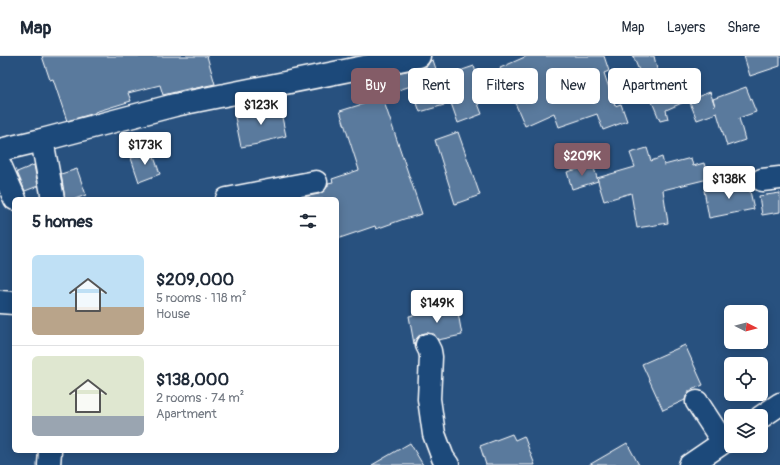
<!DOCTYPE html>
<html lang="en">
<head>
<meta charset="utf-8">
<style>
  :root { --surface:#fff; --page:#f2f2f3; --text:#1f2937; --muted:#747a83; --line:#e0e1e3; --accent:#845c67 }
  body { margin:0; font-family:Pangolin,sans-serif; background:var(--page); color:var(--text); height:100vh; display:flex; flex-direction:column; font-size:15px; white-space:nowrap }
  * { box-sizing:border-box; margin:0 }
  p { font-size:13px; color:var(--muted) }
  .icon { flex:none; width:22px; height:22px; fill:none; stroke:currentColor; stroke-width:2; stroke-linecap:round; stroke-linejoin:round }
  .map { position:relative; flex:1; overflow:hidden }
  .drawer { position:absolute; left:12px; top:141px; width:327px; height:256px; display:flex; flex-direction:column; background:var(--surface); border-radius:6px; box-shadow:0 2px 10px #0003 }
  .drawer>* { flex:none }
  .hud { position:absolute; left:351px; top:12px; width:369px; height:36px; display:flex; gap:8px }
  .needle { width:26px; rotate:96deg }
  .controls { position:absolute; left:724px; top:249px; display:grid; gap:8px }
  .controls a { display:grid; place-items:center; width:44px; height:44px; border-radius:6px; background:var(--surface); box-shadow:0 2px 10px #0003; font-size:20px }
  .price { position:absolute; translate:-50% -34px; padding:0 9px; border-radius:4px; background:#fff; color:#222; font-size:13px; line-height:26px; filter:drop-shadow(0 1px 2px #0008) }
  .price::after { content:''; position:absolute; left:50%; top:24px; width:12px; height:9px; margin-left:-6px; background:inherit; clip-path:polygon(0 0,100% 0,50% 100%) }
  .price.active { background:var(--accent); color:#fff }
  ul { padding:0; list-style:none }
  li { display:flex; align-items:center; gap:12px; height:100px; padding:0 20px }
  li+li { border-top:1px solid var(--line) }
  li span { display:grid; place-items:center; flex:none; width:112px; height:80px; border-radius:6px; color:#555 }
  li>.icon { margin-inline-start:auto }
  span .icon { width:48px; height:48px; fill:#fffc; stroke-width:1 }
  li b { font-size:17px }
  h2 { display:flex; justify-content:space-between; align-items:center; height:48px; padding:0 20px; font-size:17px }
  .tag { padding:0 14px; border-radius:6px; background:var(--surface); box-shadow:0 2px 10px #0003; font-size:14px; line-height:36px }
  .tag.active { background:var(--accent); color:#fff }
  header { display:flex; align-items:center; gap:24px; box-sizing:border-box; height:56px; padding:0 20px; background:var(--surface); border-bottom:1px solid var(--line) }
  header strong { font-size:19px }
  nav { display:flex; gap:22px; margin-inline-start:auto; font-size:14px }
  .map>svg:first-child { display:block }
  .building { fill:#5a7a9d; stroke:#fff }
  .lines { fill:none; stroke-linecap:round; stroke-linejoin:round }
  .minor-casing { stroke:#fff; stroke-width:25 }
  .major-casing { stroke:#fff; stroke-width:25 }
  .minor { stroke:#1f4a7a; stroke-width:22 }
  .major { stroke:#1f4a7a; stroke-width:22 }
</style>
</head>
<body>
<header>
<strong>Map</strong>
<nav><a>Map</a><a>Layers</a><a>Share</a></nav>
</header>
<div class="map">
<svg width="780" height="409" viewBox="0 0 780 409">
  <rect width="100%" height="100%" fill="#28517f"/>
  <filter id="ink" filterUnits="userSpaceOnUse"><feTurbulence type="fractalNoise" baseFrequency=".025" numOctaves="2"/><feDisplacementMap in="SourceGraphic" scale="8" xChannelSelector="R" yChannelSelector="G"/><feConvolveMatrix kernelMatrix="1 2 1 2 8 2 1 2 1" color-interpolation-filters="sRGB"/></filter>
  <g filter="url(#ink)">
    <g class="building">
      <path d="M42 0H207L215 28 192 33V32L163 39 160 29 128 37 131 45 95 56V57L67 65 53 23 50 24Z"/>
      <path d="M527 0H604L609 15 604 17 615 50 621 48 627 65 603 74 597 58 559 71 554 57 525 70 500 12Z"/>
      <path d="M633 0H654L661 31 675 25 684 46 666 54 668 63 660 65Z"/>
      <path d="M744 0H780V10L750 20Z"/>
      <path d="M433 4 439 22 474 10 479 26 472 32 482 58 458 67 451 47 420 56 411 30 383 39 378 21 421 12 427 10 430 5Z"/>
      <path d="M746 31 756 56 739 62 745 84 727 90 717 57 697 64 689 44 710 36 715 50 713 43Z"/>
      <path d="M380 34 422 158 404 163 376 173 375 170 337 183V143H294L319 138 324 135 328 130V127L333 126 332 123 359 114 340 55 366 47 364 40Z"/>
      <path d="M279 47 286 80 258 87V88L241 91 235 61 258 57 257 52Z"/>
      <path d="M458 76 480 139 455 148 435 84Z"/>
      <path d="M647 92 651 105 662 101 664 109 691 102 693 110 704 107 708 123 663 134 668 167 637 172 631 137 604 145 597 122 635 111 630 97Z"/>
      <path d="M152 95 160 118 139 126 131 102Z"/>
      <path d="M34 109 38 130 25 135 17 116Z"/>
      <path d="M593 109 598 125 572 133 567 116Z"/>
      <path d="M77 113 86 139 75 143H65L61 118Z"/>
      <path d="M748 126 754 153 709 162 704 134Z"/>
      <path d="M780 137V156L762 159 759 140Z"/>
      <path d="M457 251 462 279 438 284 434 278 427 277 421 278 417 282 414 288 409 260Z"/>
      <path d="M685 289 703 329 689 335V337L686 340 685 344 663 354 642 308Z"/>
      <path d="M512 378 515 384 524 380 535 409H486L480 390Z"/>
      <path d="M410 387 423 409H372Z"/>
      <path d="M627 387 639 409H589Z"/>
    </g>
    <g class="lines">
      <g class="minor-casing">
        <g id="minor">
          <path d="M42 84 53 143"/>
          <path d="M0 94 42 84 175 49 419 0"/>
          <path d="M0 109 15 143"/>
          <path d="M762 124 780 122"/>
          <path d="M227 143 316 126"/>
          <path d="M0 246 14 247"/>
          <path d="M427 289 430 295 431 301 429 343 434 378 443 402 448 409"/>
          <path d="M697 346 723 386"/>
          <path d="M49 409 50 395"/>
        </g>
      </g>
      <g class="major-casing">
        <g id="major">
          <path d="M761 361 780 348"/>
          <path d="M690 409 731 381"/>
        </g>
      </g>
      <use href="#minor" class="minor"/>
      <use href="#major" class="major"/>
    </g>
  </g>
</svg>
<div class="controls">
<a><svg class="needle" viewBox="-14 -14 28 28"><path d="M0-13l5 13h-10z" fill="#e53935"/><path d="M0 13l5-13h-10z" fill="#747a83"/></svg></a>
<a><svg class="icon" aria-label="locate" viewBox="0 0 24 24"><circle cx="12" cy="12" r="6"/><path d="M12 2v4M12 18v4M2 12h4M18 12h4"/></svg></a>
<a><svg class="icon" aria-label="layers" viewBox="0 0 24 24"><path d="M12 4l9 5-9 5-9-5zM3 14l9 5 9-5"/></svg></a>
</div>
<b class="price" style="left:261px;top:70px">$123K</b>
<b class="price" style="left:145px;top:110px">$173K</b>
<b class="price active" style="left:582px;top:121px">$209K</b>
<b class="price" style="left:729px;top:144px">$138K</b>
<b class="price" style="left:437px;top:268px">$149K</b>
<div class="hud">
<a class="tag active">Buy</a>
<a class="tag">Rent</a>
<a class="tag">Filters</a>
<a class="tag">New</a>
<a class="tag">Apartment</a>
</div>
<section class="drawer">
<h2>5 homes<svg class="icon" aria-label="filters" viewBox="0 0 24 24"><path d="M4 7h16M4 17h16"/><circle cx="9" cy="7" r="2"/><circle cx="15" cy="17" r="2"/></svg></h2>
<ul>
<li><span style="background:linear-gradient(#bfe0f5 65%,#b9a48a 0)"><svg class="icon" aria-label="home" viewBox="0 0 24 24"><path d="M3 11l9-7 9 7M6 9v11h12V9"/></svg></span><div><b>$209,000</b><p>5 rooms · 118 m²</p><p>House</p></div></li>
<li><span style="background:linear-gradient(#dfe7d0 75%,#9aa5b1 0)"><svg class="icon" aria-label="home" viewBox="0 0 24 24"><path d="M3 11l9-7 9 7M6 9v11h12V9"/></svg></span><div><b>$138,000</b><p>2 rooms · 74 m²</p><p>Apartment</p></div></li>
</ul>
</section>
</div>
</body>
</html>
